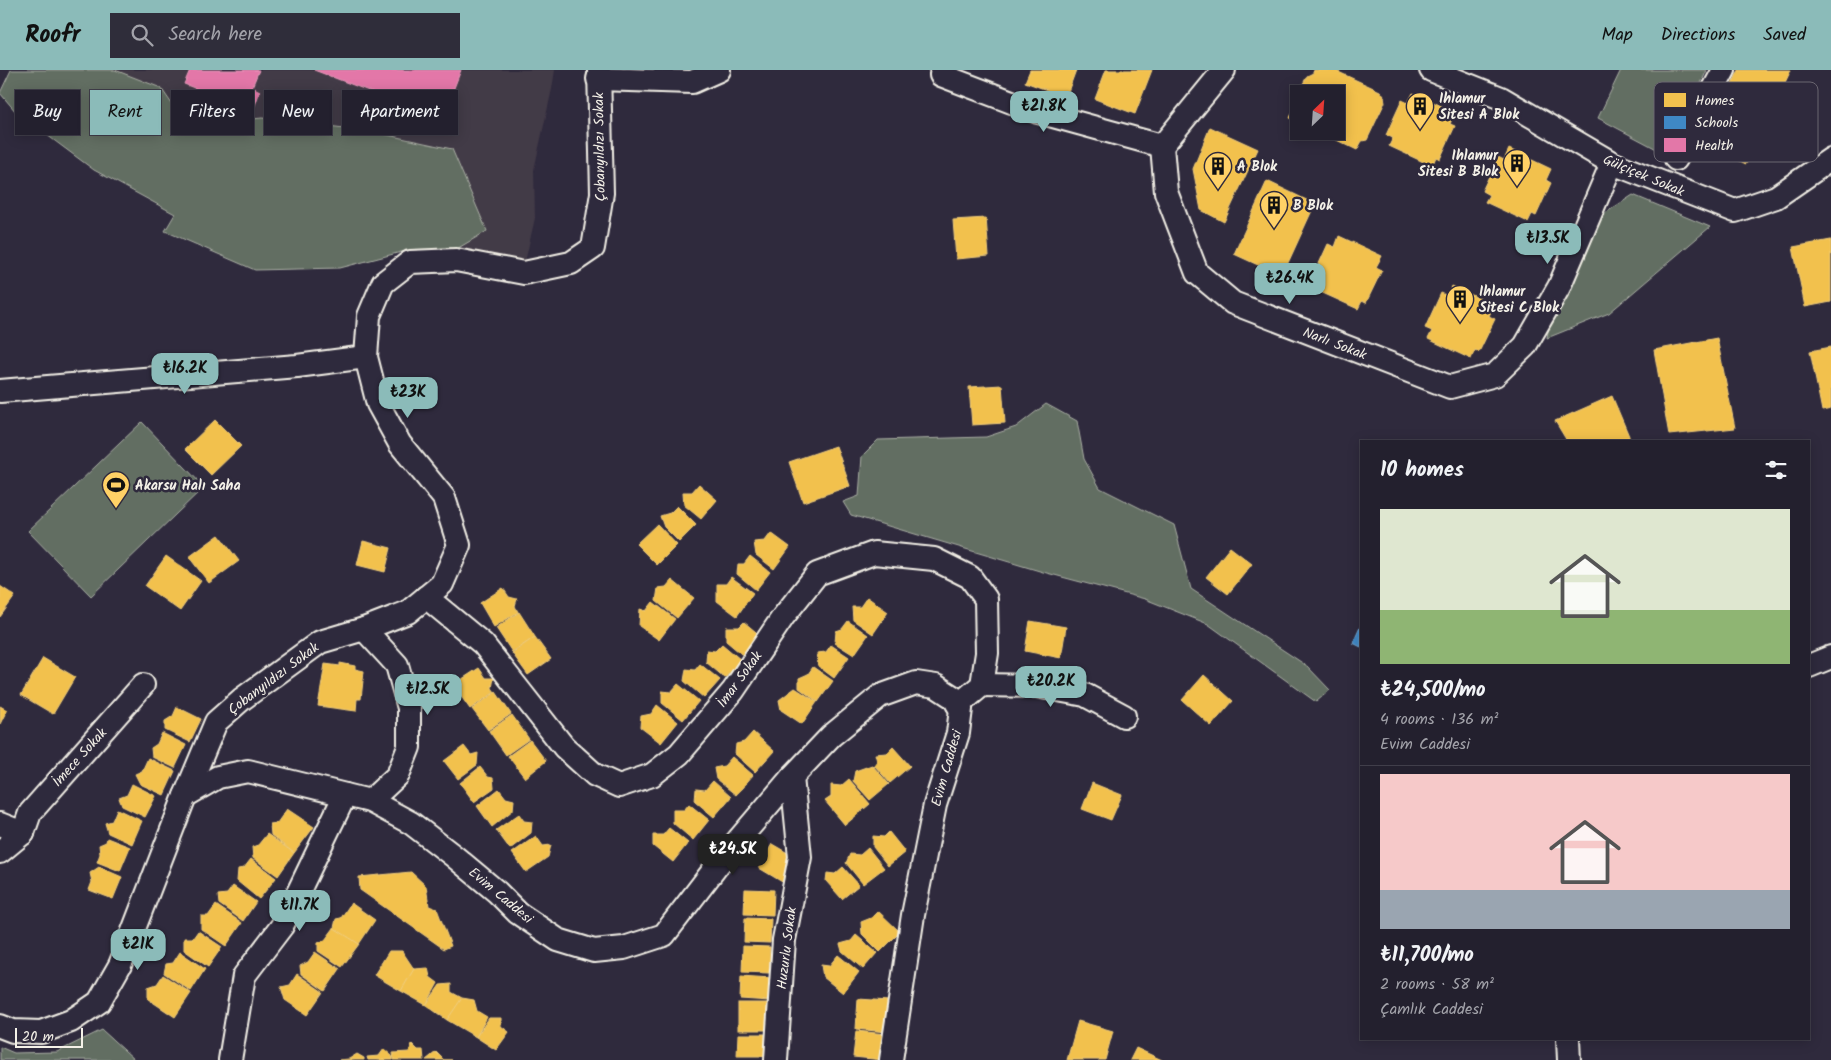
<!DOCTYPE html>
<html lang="en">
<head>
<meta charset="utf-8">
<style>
  :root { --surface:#23202e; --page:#2f2d3a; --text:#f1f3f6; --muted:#a3a3aa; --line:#403e4a; --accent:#8bbbb9 }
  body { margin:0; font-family:Kalam,sans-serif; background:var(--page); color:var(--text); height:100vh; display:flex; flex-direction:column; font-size:19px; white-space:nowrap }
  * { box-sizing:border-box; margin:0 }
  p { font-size:16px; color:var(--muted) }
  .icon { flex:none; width:28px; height:28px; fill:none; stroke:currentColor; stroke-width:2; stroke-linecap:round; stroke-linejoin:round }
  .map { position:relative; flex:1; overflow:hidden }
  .drawer { position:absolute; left:1360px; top:370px; width:450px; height:600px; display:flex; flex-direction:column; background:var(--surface); border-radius:0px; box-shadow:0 2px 12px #0003,0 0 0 1px var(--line) }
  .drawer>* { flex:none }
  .top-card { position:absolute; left:15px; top:20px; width:475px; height:45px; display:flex; gap:10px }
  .needle { width:32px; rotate:25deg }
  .fabs { position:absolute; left:1290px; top:15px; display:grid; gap:10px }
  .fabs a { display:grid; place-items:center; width:55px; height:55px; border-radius:0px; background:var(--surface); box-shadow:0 2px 12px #0003,0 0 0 1px var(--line); font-size:25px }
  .scale { position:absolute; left:15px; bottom:12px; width:68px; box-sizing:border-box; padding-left:5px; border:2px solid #f4f1e8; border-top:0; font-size:14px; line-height:18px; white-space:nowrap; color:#f4f1e8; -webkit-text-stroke:4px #2f2a3d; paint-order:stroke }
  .price { position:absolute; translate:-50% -42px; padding:0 11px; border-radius:10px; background:var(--accent); color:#111; font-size:16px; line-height:32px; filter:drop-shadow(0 1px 2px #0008) }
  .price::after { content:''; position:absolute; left:50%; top:30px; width:15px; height:11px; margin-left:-8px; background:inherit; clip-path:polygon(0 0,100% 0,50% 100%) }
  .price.current { background:#222; color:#fff }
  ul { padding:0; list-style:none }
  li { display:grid; align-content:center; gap:10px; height:265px; padding:0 20px }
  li+li { border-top:1px solid var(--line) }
  li span { display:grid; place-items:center; height:155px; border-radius:0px; color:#555 }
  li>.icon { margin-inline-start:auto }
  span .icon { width:90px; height:90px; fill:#fffc; stroke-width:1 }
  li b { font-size:21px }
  h2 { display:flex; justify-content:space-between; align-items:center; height:60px; padding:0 20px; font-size:21px }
  .tag { padding:0 18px; border-radius:0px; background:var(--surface); box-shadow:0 2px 12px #0003,0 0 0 1px var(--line); font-size:18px; line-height:45px }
  .tag.current { background:var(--accent); color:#111 }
  header { display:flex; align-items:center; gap:30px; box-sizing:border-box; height:70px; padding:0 25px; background:var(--accent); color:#111 }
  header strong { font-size:24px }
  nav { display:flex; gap:28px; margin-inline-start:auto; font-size:18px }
  .search { width:350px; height:45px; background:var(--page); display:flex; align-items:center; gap:12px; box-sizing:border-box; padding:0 18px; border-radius:0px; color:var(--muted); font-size:19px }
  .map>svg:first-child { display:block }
  .built { fill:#423a47 }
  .green { fill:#626e62; stroke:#abb0a5 }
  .homes { fill:#f2c14e; stroke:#f3cf7c }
  .schools { fill:#3f88c5; stroke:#75a8d0 }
  .health { fill:#e377a8; stroke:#e89cbb }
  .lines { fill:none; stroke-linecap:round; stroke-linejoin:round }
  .street-casing { stroke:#f4f1e8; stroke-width:26 }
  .street { stroke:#2f2a3d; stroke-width:22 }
  .labels { text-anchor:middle; stroke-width:5; stroke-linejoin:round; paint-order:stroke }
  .poi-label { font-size:14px; font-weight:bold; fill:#f4f1e8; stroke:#2f2a3d; text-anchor:start }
  .street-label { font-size:14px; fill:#f4f1e8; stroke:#2f2a3d }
  .key { fill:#2f2a3d; stroke:#6a6670; stroke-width:1 }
  .key-label { font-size:14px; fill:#f4f1e8 }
</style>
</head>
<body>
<header>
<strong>Roofr</strong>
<div class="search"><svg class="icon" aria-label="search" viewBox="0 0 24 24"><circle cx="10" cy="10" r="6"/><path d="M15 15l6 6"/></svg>Search here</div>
<nav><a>Map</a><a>Directions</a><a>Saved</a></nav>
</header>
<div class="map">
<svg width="1831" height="990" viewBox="0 0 1831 990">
  <rect width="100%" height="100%" fill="#2f2a3d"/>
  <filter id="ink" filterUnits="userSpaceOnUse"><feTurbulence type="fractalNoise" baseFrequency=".02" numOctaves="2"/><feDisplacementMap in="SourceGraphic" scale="10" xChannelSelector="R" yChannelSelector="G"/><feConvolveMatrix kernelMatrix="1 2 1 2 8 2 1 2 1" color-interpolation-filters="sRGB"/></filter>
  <g filter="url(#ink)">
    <path class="built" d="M11 0H555L552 19 534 100 535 148 525 192 455 180 405 181 340 198 255 200 165 161 175 144 94 100 16 42 0 23Z"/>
    <g class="green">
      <path d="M11 0H115L161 18 174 37 215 53 262 48 369 61 452 79 487 161 455 180 405 181 340 198 255 200 165 161 175 144 94 100 16 42 0 23Z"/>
      <path d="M1621 0H1707L1668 85 1598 48Z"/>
      <path d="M1633 125 1710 157 1609 243 1547 268 1549 255 1599 147Z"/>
      <path d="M1046 334 1077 351 1084 389 1100 418 1174 455 1191 519 1307 596 1330 620 1316 632 1208 554 1145 529 1043 502 851 445 843 432 859 426 862 386 878 370 986 367 1016 357Z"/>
      <path d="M142 352 204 417 91 526 28 461Z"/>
      <path d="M102 960 135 990H0V977L14 983 57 982Z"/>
    </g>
    <g class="homes">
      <path d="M1030 0H1076L1066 27 1025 12Z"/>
      <path d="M1106 0H1152L1135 44 1095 29Z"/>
      <path d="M1314 0H1334L1380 21 1384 26 1385 32 1367 70 1362 71 1357 80 1318 61H1336V24H1299V52L1290 48 1297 32 1295 30 1307 6 1313 3Z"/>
      <path d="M1739 0H1791L1746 94 1704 73Z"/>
      <path d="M1413 23 1455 42 1450 54 1455 56 1440 89 1436 87 1432 96 1389 76 1393 68 1386 65 1402 30 1408 33Z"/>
      <path d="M1210 57 1258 79 1224 152 1201 140 1193 99Z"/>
      <path d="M1509 79 1551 99 1546 110 1551 113 1536 146 1532 144 1528 152 1485 132 1489 125 1482 121 1498 87 1504 90Z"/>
      <path d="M1267 111 1315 134 1282 206 1234 184Z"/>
      <path d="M986 148 989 186 956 189 953 150Z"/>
      <path d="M1339 166 1382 186 1376 197 1382 200 1366 233 1362 231 1358 239 1316 220 1319 212 1312 209 1328 174 1335 177Z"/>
      <path d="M1831 170V232L1805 237 1793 177Z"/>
      <path d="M1452 216 1494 235 1489 246 1495 249 1479 282 1475 280 1471 289 1428 269 1432 261 1425 258 1441 223 1448 226Z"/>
      <path d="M1717 268 1735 358 1669 365 1654 280Z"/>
      <path d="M1831 277V339L1822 341 1810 281Z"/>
      <path d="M1002 315 1005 353 972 355 969 317Z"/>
      <path d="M1612 326 1629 366V371H1567L1555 351Z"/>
      <path d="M215 350 241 376 211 405 185 379Z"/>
      <path d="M836 376 850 416 803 432 789 392Z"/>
      <path d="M699 414 717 430 701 449 684 435 683 422H692Z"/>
      <path d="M677 436 696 455 679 472 664 457 660 446 670 443Z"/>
      <path d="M657 454 677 475 657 495 636 474Z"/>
      <path d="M771 463 790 477 774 499 756 485 754 472 765 471Z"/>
      <path d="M219 465 239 491 209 513 189 487Z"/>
      <path d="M363 471 391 478 385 502 357 495Z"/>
      <path d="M1230 477 1252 494 1228 524 1206 507Z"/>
      <path d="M166 486 201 511 180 541 145 516Z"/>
      <path d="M750 486 770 502 756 520 737 504 738 494H744Z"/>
      <path d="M731 507 753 523 737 546 717 531V514H726Z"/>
      <path d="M672 510 694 528 677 548 656 531 658 518 666 517Z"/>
      <path d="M0 516 15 526 0 547Z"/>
      <path d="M503 518 509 527 517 529 515 536 518 542 494 557 480 533Z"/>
      <path d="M867 527 888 542 873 564 853 550 852 537H860Z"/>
      <path d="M653 532 675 549 659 570 639 556 640 539 646 541Z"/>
      <path d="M519 542 535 567 512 582 496 558Z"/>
      <path d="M848 551 868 565 854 585 835 573 836 561 842 559Z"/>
      <path d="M1030 551 1066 557 1061 588 1025 581Z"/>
      <path d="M744 552 762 567 745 587 726 571V557H739Z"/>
      <path d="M535 567 551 589 528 605 512 583Z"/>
      <path d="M722 574 741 590 725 608 706 592 707 580 715 581Z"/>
      <path d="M831 575 849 587 834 608 818 596 817 583 826 582Z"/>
      <path d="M43 588 75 607 53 644 21 625Z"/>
      <path d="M340 593 355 596V599L364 601 361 629H357L356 641 318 636 325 594 340 596Z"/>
      <path d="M700 594 720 610 704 628 684 611 686 599 695 600Z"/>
      <path d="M813 597 833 611 818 632 799 618V608L808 604Z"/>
      <path d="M479 598 486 608H494L492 618 495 622 470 639 453 615Z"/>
      <path d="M1204 605 1233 631 1211 656 1182 630Z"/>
      <path d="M678 614 699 631 683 650 662 633V621L671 622Z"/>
      <path d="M795 618 817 632 802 654 781 640 779 630Z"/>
      <path d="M496 622 511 644 488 660 472 639Z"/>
      <path d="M657 635 678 652 661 673 640 657 641 646 651 644Z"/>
      <path d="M0 636 7 640 0 654Z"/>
      <path d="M177 637 201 649 190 672 165 660V651L173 646Z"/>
      <path d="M512 645 529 669 506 685 489 661Z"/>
      <path d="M753 662 774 681 755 702 735 684 736 674 744 672Z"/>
      <path d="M162 663 186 675 175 698 152 687 151 678 157 674Z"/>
      <path d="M530 670 546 691 525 708 508 686Z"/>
      <path d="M464 676 471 685 478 683 477 695 458 709 444 691Z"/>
      <path d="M893 677 910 696 890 713 874 695 877 691 875 684 887 683Z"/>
      <path d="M732 687 753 705 736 725 716 709 714 698 724 696Z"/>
      <path d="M148 688 175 701 164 725 140 714 135 704 142 701Z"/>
      <path d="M872 695 889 714 870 730 853 711 855 701Z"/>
      <path d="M480 697 488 707 493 708 494 718 474 732 460 713Z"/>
      <path d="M849 709 870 734 845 755 825 731 831 727V715L841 716Z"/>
      <path d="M713 711 731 727 714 747 695 731 696 719 705 720Z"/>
      <path d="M1092 713 1122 725 1111 750 1082 739Z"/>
      <path d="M132 714 156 726 145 747 122 736 119 728 127 725Z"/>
      <path d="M499 719 506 728 514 730 513 740 492 757 477 736Z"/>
      <path d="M689 734 709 750 693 770 673 753V740H684Z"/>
      <path d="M117 739 142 751 132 774 108 763 105 753 112 751Z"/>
      <path d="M287 739 314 757 294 783 271 765 270 754 277 753Z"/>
      <path d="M519 744 524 751 532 752 531 763 510 779 496 760Z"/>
      <path d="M669 758 688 773 673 792 653 776V765H663Z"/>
      <path d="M889 762 905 782 888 796 873 777V766L884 767Z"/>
      <path d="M267 764 294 783 278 806 253 788 252 777 258 775Z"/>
      <path d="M536 766 543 776 551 775 548 787 526 802 512 783Z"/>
      <path d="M107 768 130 777 120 801 97 792 100 784 99 775 106 772Z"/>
      <path d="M772 774 798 789 784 813 759 798 757 785 766 784Z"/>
      <path d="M868 778 884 798 863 814 846 793 850 784 860 785Z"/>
      <path d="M251 789 276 808 259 829 237 811 238 799 244 798Z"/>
      <path d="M99 797 122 807 113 829 89 820 92 812 90 803Z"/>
      <path d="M843 797 859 815 842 829 826 811 827 803 835 804Z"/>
      <path d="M411 802 426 816 429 836 437 839 451 876 444 879 360 820 359 807Z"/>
      <path d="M233 816 256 832 243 851 219 834 218 825 227 824Z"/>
      <path d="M745 819 774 820 773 845 744 844Z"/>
      <path d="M351 833 375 850 359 874 334 858 336 849 341 848Z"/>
      <path d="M216 835 242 853 226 876 201 859V846H208Z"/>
      <path d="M878 841 900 862 880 882 862 864 861 852 871 848Z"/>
      <path d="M745 848 771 849 770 873 744 872Z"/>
      <path d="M334 858 359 874 342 897 318 881V873L325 870Z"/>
      <path d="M198 861 222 877 208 897 184 880V868H193Z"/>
      <path d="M856 865 877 883 863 899 842 881 840 874 851 871Z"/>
      <path d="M743 876 770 877 769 903 742 902Z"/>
      <path d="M389 881H402L414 899 401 921 374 905Z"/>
      <path d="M180 882 205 899 191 921 164 903 166 894 173 893Z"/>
      <path d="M315 882 340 899 325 921 301 904 300 896 308 892Z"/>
      <path d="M838 885 859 902 843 923 823 907 821 895 829 896Z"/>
      <path d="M428 898 430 907 438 913 426 935 401 921 414 899Z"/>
      <path d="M297 904 323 922 307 945 285 930 281 917 290 915Z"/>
      <path d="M163 905 191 923 175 947 148 929V917L157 914Z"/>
      <path d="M741 906 771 908 770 931 740 929Z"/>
      <path d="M451 914V922L462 928 447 950 426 935 440 915Z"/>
      <path d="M462 928 474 930 477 941 487 947 476 967 447 950Z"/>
      <path d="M858 929 889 931 887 962 856 959Z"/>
      <rect x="738" y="933" width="32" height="27"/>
      <path d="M489 948H501V956L509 962 496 980 476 967Z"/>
      <path d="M1078 951 1113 961 1105 990H1067Z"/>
      <path d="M856 961 886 964 883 990 853 987Z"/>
      <path d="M738 964H770V986H737Z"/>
      <path d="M412 974 418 980H423L424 990H394L393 983 409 982Z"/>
      <path d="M1136 978 1162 990H1130Z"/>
      <path d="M384 979 392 986 393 990H368L367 987 379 986Z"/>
      <path d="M436 982 444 990H452H426Z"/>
      <path d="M357 984 364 988V990H339L349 989Z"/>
    </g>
    <path class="schools" d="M1361 555V577L1353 573Z"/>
    <g class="health">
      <path d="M190 0H259L252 17 260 21 253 41 184 14Z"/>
      <path d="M314 0H461L442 49Z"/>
    </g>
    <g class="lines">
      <g class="street-casing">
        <g id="street">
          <path d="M1431 0 1501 28 1612 93 1735 141 1776 127 1831 89"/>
          <path d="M941 5 1038 42 1162 76"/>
          <path d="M598 9 692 12 719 0"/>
          <path d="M1162 76 1166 122 1197 203 1233 233 1450 317 1495 305 1525 276 1559 217 1612 93"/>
          <path d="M1162 76 1224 0"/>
          <path d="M1676 89 1724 0"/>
          <path d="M0 321 297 296 366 287"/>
          <path d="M426 527 483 574 564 677 595 705 619 716 652 705 679 684 733 621 783 547 817 504 874 483 934 489 970 507 986 529 987 583 982 615 958 635"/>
          <path d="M364 559 397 595 409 638V677L398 705 370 731"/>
          <path d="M1809 596 1831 587"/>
          <path d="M982 615 1036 616 1085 625 1124 646"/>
          <path d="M185 726 218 707 248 701 370 731 411 753 455 787 497 822 518 843 558 870 594 881 624 878 664 865 723 788 792 707 831 666 880 626 916 613 936 616 953 627 961 639 958 663 935 735 913 845 891 990"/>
          <path d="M0 754 23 763"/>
          <path d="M23 763 30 743 143 615"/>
          <path d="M0 782 23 763"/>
          <path d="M0 956 13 961 41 962 71 951 99 932 120 895 185 726 216 652 242 629 320 572 364 559 408 542 442 514 459 475 444 428 400 374 378 334 366 287 369 246 383 213 410 192 456 190 524 203 571 193 593 178 602 123 599 0"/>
          <path d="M1568 969 1569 990"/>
          <path d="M230 990 244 906 282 856 345 725"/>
          <path d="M776 990 784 870 800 787 792 707"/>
        </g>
      </g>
      <use href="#street" class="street"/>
    </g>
  </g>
  <defs>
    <g id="building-pin" transform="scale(1.4375)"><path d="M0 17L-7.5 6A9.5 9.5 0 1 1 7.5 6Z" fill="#ffd166" stroke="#2f2a3d"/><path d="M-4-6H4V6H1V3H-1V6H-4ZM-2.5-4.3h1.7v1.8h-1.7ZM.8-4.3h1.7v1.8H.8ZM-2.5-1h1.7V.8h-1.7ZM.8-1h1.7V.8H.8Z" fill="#111"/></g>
    <g id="stadium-pin" transform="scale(1.4375)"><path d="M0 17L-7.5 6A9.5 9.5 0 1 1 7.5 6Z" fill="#ffd166" stroke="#2f2a3d"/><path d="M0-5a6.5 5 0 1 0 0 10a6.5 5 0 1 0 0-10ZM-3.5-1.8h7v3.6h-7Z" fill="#111"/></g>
  </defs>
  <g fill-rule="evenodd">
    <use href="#building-pin" x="1420" y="36"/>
    <use href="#building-pin" x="1517" y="93"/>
    <use href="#building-pin" x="1218" y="96"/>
    <use href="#building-pin" x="1274" y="135"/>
    <use href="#building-pin" x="1460" y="229"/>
    <use href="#stadium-pin" x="116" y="415"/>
  </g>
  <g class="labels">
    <g class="poi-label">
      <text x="1439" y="33">Ihlamur<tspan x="1439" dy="16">Sitesi A Blok</tspan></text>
      <text x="1498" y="90" text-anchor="end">Ihlamur<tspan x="1498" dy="16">Sitesi B Blok</tspan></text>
      <text x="1237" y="101">A Blok</text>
      <text x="1293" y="140">B Blok</text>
      <text x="1479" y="226">Ihlamur<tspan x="1479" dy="16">Sitesi C Blok</tspan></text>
      <text x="135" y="420">Akarsu Halı Saha</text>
    </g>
    <g class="street-label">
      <text transform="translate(599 77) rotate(-91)" y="5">Çobanyıldızı Sokak</text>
      <text transform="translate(1644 105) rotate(23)" y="5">Gülçiçek Sokak</text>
      <text transform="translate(1335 273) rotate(21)" y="5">Narlı Sokak</text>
      <text transform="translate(273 608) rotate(-37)" y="5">Çobanyıldızı Sokak</text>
      <text transform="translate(739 609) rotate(-54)" y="5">İmar Sokak</text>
      <text transform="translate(79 687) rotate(-48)" y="5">İmece Sokak</text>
      <text transform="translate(946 698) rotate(-74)" y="5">Evim Caddesi</text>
      <text transform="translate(501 825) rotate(40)" y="5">Evim Caddesi</text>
      <text transform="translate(786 878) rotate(-83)" y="5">Huzurlu Sokak</text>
    </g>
  </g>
  <rect x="1654" y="12" width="164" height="80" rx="8" class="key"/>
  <rect x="1664" y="23" width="22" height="14" fill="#f2c14e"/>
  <rect x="1664" y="46" width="22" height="13" fill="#3f88c5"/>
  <rect x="1664" y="68" width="22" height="14" fill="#e377a8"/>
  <g class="key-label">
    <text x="1695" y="35">Homes</text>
    <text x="1695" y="57">Schools</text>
    <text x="1695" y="80">Health</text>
  </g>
</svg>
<div class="fabs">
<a><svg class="needle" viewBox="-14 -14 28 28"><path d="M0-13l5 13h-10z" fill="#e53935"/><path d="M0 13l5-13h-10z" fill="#a3a3aa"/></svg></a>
</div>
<div class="scale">20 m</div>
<b class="price" style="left:1044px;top:63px">₺21.8K</b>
<b class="price" style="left:1548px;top:195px">₺13.5K</b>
<b class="price" style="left:1290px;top:235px">₺26.4K</b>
<b class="price" style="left:185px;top:325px">₺16.2K</b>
<b class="price" style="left:408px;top:349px">₺23K</b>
<b class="price" style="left:1051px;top:638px">₺20.2K</b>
<b class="price" style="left:428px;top:646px">₺12.5K</b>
<b class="price current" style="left:733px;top:806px">₺24.5K</b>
<b class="price" style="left:300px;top:862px">₺11.7K</b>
<b class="price" style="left:138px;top:901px">₺21K</b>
<div class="top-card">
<a class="tag">Buy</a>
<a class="tag current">Rent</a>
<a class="tag">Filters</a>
<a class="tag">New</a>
<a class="tag">Apartment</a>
</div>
<section class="drawer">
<h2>10 homes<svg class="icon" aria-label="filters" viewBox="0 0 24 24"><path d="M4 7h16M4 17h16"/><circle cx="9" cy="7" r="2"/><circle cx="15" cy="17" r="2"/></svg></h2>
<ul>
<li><span style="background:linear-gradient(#dfe7d0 65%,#8fb573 0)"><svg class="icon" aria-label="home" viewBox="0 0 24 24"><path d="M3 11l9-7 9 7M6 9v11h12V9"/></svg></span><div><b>₺24,500/mo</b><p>4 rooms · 136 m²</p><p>Evim Caddesi</p></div></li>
<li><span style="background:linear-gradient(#f6c9c9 75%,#9aa5b1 0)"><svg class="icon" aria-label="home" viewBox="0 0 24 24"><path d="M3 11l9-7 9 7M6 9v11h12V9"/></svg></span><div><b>₺11,700/mo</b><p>2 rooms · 58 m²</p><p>Çamlık Caddesi</p></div></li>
</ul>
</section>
</div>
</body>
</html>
